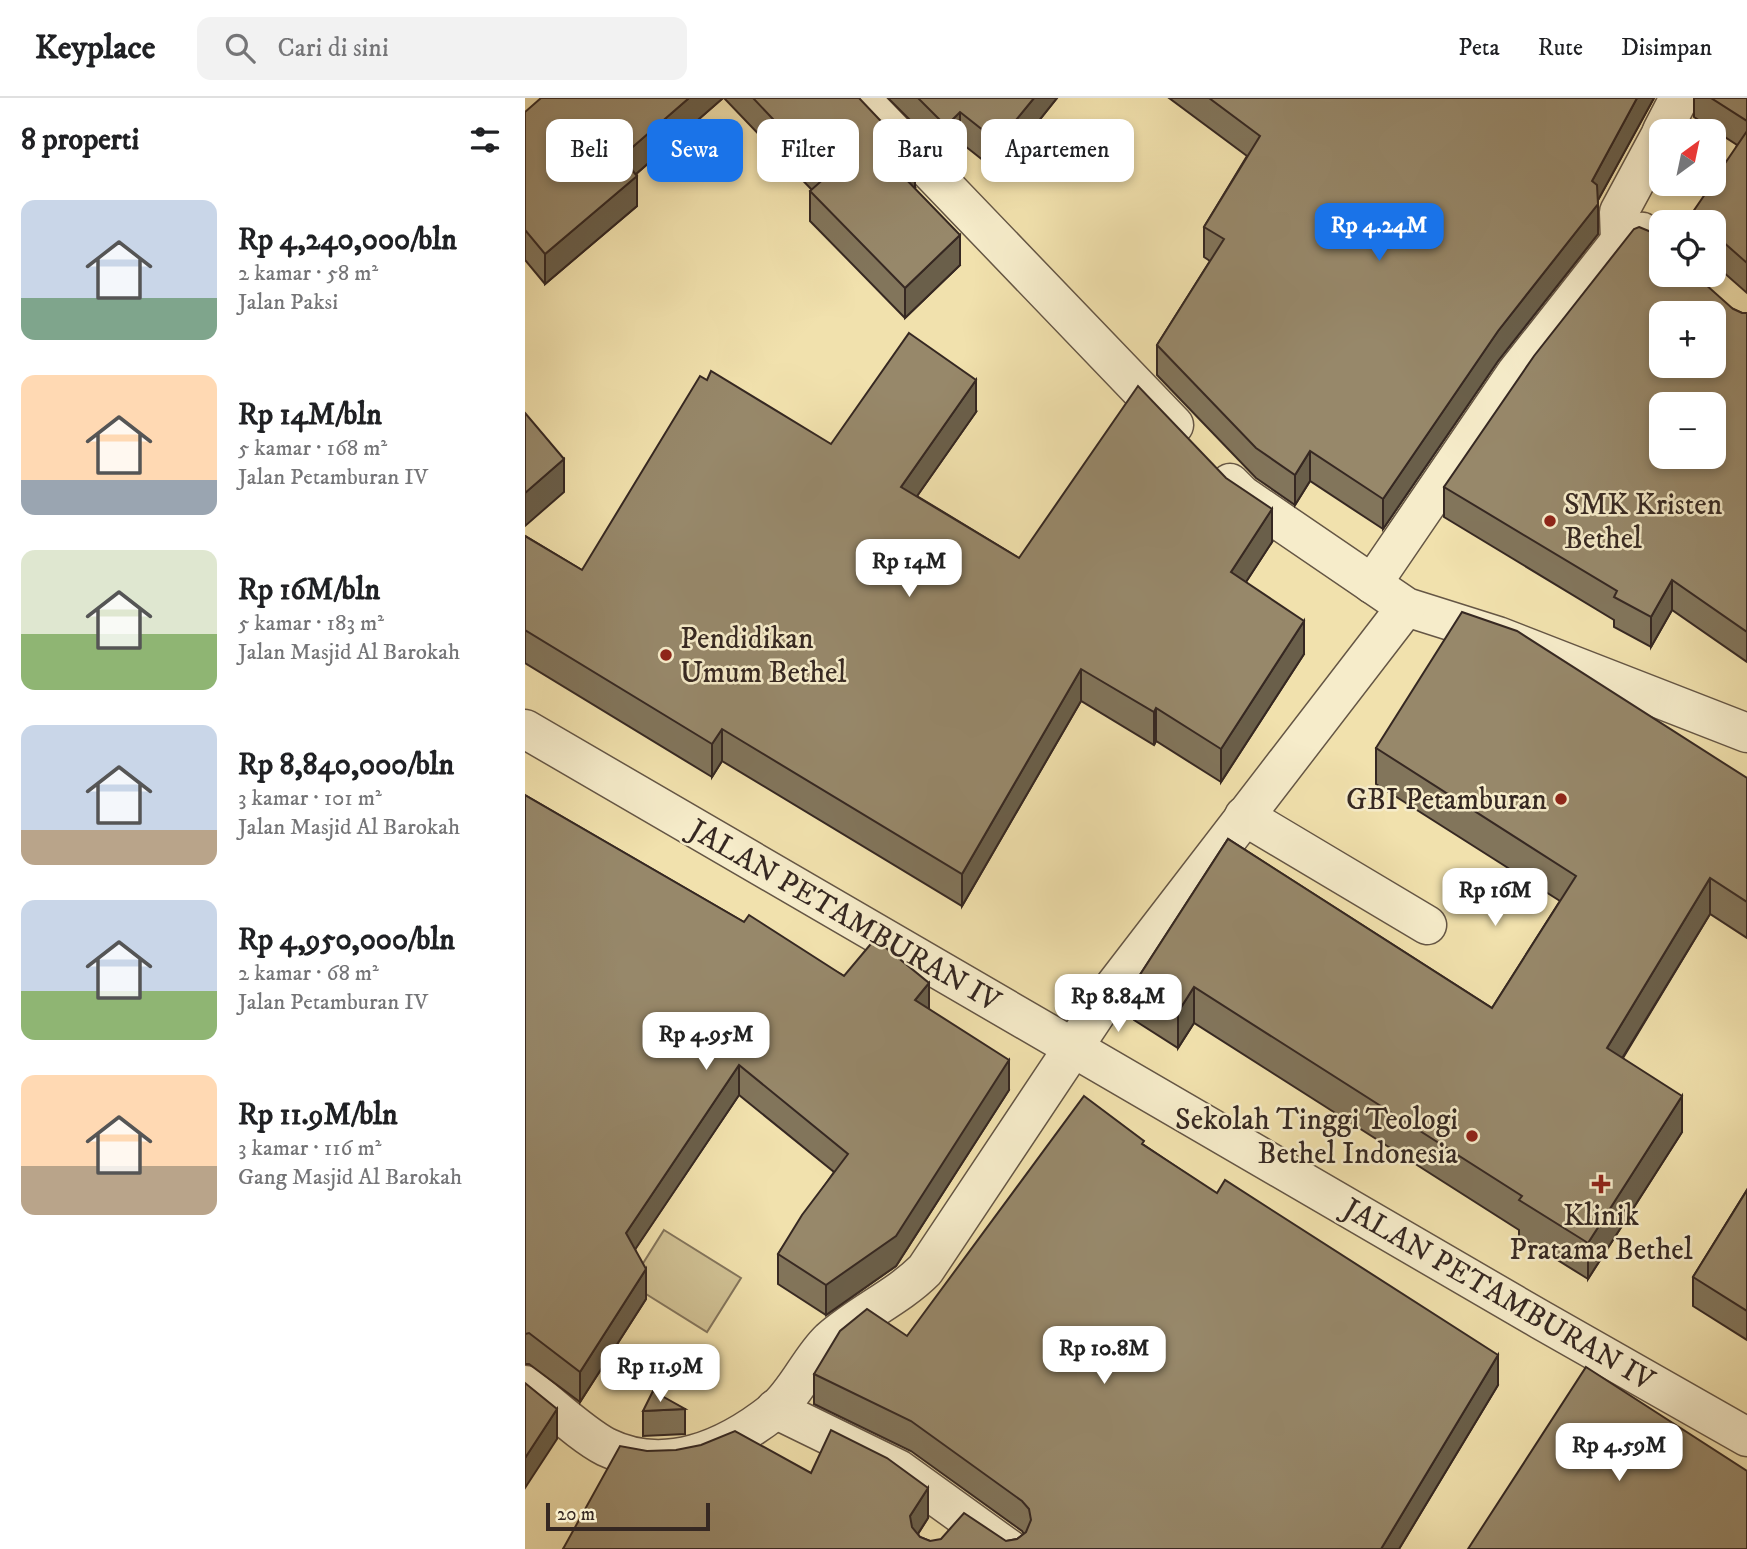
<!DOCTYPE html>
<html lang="id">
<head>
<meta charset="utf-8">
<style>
  :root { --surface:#fff; --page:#f2f2f2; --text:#202124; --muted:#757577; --line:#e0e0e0; --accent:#1a73e8 }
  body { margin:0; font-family:"IM FELL DW Pica",serif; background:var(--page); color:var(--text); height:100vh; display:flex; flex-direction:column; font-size:26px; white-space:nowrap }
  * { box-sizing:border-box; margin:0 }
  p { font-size:23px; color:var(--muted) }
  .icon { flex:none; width:38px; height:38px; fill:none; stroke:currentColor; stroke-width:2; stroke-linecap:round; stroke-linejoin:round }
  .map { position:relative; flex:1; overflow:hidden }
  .sheet { display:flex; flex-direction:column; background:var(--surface); width:525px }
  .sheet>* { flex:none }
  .guide { position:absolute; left:21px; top:21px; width:665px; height:63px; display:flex; gap:14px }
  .needle { width:46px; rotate:33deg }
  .buttons { position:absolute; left:1124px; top:21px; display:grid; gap:14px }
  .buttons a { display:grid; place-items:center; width:77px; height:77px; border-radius:14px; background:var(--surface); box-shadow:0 4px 10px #0003; font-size:35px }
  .scale { position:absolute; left:21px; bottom:18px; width:164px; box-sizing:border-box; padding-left:7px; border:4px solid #362822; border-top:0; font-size:19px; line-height:24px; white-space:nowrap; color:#362822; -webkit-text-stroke:5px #f6ecca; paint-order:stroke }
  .price { position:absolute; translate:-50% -60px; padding:0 16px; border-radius:14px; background:#fff; color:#222; font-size:23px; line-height:46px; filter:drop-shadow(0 2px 4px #0008) }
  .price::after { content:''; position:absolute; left:50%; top:42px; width:21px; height:16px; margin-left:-10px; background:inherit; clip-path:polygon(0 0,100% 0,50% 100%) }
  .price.active { background:var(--accent); color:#fff }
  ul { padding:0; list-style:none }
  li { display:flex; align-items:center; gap:21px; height:175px; padding:0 21px }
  li span { display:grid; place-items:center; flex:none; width:196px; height:140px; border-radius:14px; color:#555 }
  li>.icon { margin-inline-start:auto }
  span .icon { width:84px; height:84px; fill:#fffc; stroke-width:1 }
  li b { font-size:30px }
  h2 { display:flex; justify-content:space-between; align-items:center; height:84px; padding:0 21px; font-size:30px }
  .pill { padding:0 24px; border-radius:14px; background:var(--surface); box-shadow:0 4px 10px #0003; font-size:24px; line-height:63px }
  .pill.active { background:var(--accent); color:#fff }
  header { display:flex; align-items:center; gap:42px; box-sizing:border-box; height:98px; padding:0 35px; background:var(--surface); border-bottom:2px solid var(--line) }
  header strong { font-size:33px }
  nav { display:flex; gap:38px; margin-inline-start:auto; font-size:24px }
  .search { width:490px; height:63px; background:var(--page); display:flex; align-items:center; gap:18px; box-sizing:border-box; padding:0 24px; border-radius:14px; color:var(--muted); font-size:26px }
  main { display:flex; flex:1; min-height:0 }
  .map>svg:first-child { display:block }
  .green { fill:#d1c295; stroke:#84755c; stroke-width:2 }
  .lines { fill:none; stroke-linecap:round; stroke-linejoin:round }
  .street-casing { stroke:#655645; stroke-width:41 }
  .street { stroke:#f6ecca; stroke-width:38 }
  .wall { fill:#82755b; stroke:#362822; stroke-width:2 }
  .shaded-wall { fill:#6a5f4a; stroke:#362822; stroke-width:2 }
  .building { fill:#97886a; stroke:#362822; stroke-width:2; fill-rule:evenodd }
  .poi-dot { fill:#8f2418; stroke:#f6ecca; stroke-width:2.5 }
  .labels { text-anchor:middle; stroke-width:5; stroke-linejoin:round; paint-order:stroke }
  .poi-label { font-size:30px; fill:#362822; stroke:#f6ecca; text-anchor:start }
  .street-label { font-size:30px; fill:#362822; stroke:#f6ecca }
</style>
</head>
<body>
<header>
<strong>Keyplace</strong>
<div class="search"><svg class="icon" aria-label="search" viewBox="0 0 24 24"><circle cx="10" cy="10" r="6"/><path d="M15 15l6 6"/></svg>Cari di sini</div>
<nav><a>Peta</a><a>Rute</a><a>Disimpan</a></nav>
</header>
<main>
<section class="sheet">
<h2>8 properti<svg class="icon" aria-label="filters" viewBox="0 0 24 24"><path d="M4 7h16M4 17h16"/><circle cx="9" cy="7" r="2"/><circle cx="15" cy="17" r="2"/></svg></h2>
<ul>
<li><span style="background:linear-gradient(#c9d6e8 70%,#7fa58c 0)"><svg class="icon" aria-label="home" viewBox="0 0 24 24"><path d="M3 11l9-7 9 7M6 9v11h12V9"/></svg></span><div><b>Rp 4,240,000/bln</b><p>2 kamar · 58 m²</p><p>Jalan Paksi</p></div></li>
<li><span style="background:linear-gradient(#ffd9b3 75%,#9aa5b1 0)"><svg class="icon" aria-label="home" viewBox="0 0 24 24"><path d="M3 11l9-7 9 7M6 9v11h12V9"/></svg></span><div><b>Rp 14M/bln</b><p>5 kamar · 168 m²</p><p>Jalan Petamburan IV</p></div></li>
<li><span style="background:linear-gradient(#dfe7d0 60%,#8fb573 0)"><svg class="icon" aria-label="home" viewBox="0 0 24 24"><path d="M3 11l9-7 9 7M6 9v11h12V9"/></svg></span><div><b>Rp 16M/bln</b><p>5 kamar · 183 m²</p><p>Jalan Masjid Al Barokah</p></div></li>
<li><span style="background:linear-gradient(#c9d6e8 75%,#b9a48a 0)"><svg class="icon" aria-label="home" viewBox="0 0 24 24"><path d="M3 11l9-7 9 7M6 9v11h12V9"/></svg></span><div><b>Rp 8,840,000/bln</b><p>3 kamar · 101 m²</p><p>Jalan Masjid Al Barokah</p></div></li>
<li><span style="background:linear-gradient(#c9d6e8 65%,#8fb573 0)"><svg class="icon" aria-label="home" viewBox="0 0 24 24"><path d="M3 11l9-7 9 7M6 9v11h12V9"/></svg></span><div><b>Rp 4,950,000/bln</b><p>2 kamar · 68 m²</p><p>Jalan Petamburan IV</p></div></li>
<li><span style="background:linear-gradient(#ffd9b3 65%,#b9a48a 0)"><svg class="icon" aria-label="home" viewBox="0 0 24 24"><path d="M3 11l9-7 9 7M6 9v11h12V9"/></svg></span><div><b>Rp 11.9M/bln</b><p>3 kamar · 116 m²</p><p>Gang Masjid Al Barokah</p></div></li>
</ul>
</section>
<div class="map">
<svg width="1222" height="1451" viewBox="0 0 1222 1451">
  <rect width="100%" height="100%" fill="#f1e1ad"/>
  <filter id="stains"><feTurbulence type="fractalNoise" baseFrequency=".00286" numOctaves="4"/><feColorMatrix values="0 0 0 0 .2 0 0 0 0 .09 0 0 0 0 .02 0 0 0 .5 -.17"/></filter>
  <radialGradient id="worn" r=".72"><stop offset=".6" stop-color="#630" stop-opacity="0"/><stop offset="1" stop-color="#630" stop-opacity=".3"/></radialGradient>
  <path class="green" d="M139 1132 216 1180 182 1234 105 1186Z"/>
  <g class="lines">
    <g class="street-casing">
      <g id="street">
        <path d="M335 0 649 327"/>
        <path d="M1137 33 1154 0"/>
        <path d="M1095 143 1094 114 1136 36"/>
        <path d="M705 385 717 397 881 509 973 538 1222 635"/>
        <path d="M847 486 991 275 1095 143 1117 134 1136 147"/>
        <path d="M0 631 1016 1222 1222 1339"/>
        <path d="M719 718 902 827"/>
        <path d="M0 1287C24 1305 56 1336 81 1349 140 1378 201 1351 249 1313 272 1294 284 1262 305 1242 335 1215 372 1200 400 1172L588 890 881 509"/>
        <path d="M250 1311 373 1371 484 1451"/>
      </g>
    </g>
    <use href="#street" class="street"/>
  </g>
  <g class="wall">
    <path d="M198 0 110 77 112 108 20 186 0 162V14Z"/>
    <path d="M199 0H334L390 89H389L435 167 380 220 285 123V93L287 92Z"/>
    <path d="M363 0H532L473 74 435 44 421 58Z"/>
    <path d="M644 0H1129L1073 102V136L973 263 858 431 785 383 770 407 731 380 632 277V247L685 163 679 159V129L722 58Z"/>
    <path d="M1169 0H1222V195L1188 165V124L1212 47 1169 19Z"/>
    <path d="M1136 177 1217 215H1222V564L1147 512 1126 549 1089 529V522L919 419V389Z"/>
    <path d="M451 314 392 398 494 460 747 444 721 484 779 556 696 684 631 643 629 647 556 603 437 808 197 663 187 679 0 565V438L57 472 306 346Z"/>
    <path d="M851 650 1222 680V840L1185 816 1098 960 1157 1034 1063 1181 994 1138V1132L669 925 653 950 609 922V886L703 741 967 910 1035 803 851 686Z"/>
    <path d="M0 697 219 824 319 878 404 911 484 992 371 1168 301 1217 253 1186V1156L309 1074 214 997 110 1151 121 1201 55 1304 4 1266H0Z"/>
    <path d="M619 1047 973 1287 874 1451H38L122 1353 286 1375 403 1420 393 1436 395 1439 405 1443H481L492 1441 499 1436 497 1433 386 1353 289 1306V1276L382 1238Z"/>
    <path d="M1222 1092V1242L1168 1208V1179Z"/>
    <path d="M160 1311V1336L118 1338V1313Z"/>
  </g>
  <g class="shaded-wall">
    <path d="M164 0H198L96 89V59Z"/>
    <path d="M509 0H532L473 74V44Z"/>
    <path d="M1112 0H1129L1067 113V83Z"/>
    <path d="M435 14V44L421 58V28Z"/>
    <path d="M390 59V89L374 104V74Z"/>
    <path d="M112 78V108L20 186V156Z"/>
    <path d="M1073 106V136L973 263 858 431V401L973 233Z"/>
    <path d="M435 137V167L380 220V190Z"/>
    <path d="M451 282V314L376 421V389Z"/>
    <path d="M785 353V383L770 407V377Z"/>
    <path d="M39 361V394L0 428V395Z"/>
    <path d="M747 411V444L706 507V474Z"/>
    <path d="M1147 482V512L1126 549V519Z"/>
    <path d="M779 523V556L696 684V651Z"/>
    <path d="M556 571V603L437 808V776Z"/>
    <path d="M631 610V643L629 647V614Z"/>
    <path d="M197 631V663L187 679V646Z"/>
    <path d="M1185 780V816L1082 985V950Z"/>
    <path d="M404 885V915L390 902Z"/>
    <path d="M669 889V925L653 950V914Z"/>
    <path d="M484 962V992L371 1168 301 1217V1187Z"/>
    <path d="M214 967V997L101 1165V1135Z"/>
    <path d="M1157 998V1034L1063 1181V1145Z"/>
    <path d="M121 1171V1201L55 1304V1274Z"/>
    <path d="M973 1257V1287L874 1451H856Z"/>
    <path d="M32 1311V1341L0 1390V1360Z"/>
    <path d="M403 1390V1420L385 1448V1418Z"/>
  </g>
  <g class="building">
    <path d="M16 0H164L96 59 112 78 20 156 0 132V14Z"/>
    <path d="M228 0H334L390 59 374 74 435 137 380 190 285 93 302 78Z"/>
    <path d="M393 0H509L473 44 435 14 421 28Z"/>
    <path d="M684 0H1112L1067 83 1072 87 1073 106 973 233 858 401 785 353 770 377 731 350 632 247 699 141 679 129 735 38Z"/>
    <path d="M1186 0H1222V23Z"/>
    <path d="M1222 33V165L1188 135V124H1161L1187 86H1188V83Z"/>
    <path d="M1114 129 1136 138V177H1170L1208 211 1217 215H1222V534L1147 482 1126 519 1089 499 1092 493 919 389 1009 258 1109 131ZM1136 215H1188V268H1136ZM1136 306H1188V359H1136Z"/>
    <path d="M384 235 451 282 376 389 494 460 613 288 701 380 747 411 706 474 779 523 696 651 631 610 629 614 556 571 437 776 197 631 187 646 0 532V438L57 472 175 278 182 282 186 273 306 346Z"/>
    <path d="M0 315 39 361 0 395Z"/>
    <path d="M937 514 992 533 1222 680V804L1185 780 1082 950 1157 998 1063 1145 994 1102 997 1098 669 889 653 914 609 886 703 741 967 910 1051 778 851 650Z"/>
    <path d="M0 697 219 824 224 817 319 878 350 841 404 885 390 902 484 962 371 1138 301 1187 253 1156 277 1117 323 1056 214 967 101 1135 121 1171 55 1274 4 1235 0 1236Z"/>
    <path d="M559 998 619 1043 617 1046 692 1095 700 1082 973 1257 856 1451H38L95 1348 122 1353 151 1352 176 1347 210 1333 286 1375 306 1332 362 1360 403 1390 385 1418 387 1429 395 1439 405 1443 416 1441 439 1415 481 1443 492 1441 501 1434 506 1422 504 1411 497 1403 386 1323 289 1276 315 1233 342 1211 382 1238Z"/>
    <path d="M1222 1092V1213L1168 1179Z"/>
    <path d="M1061 1269 1222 1373V1451H943Z"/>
    <path d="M0 1285 32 1311 0 1360Z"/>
    <path d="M128 1293 160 1311 118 1313Z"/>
  </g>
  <g class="poi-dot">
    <circle cx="1025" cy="423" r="7"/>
    <circle cx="141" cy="557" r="7"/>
    <circle cx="1036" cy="701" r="7"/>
    <circle cx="947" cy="1038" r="7"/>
    <path d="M1072.5 1075.5h7v7h7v7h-7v7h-7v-7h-7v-7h7z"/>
  </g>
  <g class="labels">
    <g class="poi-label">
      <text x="1039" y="416">SMK Kristen<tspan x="1039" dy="34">Bethel</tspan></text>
      <text x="155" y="550">Pendidikan<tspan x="155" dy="34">Umum Bethel</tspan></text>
      <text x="1022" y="711" text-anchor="end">GBI Petamburan</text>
      <text x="933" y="1031" text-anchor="end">Sekolah Tinggi Teologi<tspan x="933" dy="34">Bethel Indonesia</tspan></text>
      <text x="1076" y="1127" text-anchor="middle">Klinik<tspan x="1076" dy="34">Pratama Bethel</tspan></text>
    </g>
    <g class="street-label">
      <text transform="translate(320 817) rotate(30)" y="10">JALAN PETAMBURAN IV</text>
      <text transform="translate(974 1196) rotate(30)" y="10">JALAN PETAMBURAN IV</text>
    </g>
  </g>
  <rect width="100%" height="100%" filter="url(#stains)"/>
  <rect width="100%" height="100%" fill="url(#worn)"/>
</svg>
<div class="buttons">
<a><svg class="needle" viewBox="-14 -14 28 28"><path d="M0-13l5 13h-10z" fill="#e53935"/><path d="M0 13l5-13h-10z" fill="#757577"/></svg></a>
<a><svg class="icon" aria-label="locate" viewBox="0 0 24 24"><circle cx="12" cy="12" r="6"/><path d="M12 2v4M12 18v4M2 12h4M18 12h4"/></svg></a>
<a>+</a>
<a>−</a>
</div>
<div class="scale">20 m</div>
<b class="price active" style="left:854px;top:165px">Rp 4.24M</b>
<b class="price" style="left:384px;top:501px">Rp 14M</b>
<b class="price" style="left:970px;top:830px">Rp 16M</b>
<b class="price" style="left:593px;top:936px">Rp 8.84M</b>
<b class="price" style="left:181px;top:974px">Rp 4.95M</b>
<b class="price" style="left:579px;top:1288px">Rp 10.8M</b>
<b class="price" style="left:135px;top:1306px">Rp 11.9M</b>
<b class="price" style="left:1094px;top:1385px">Rp 4.59M</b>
<div class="guide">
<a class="pill">Beli</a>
<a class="pill active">Sewa</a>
<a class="pill">Filter</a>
<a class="pill">Baru</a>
<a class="pill">Apartemen</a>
</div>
</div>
</main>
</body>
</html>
